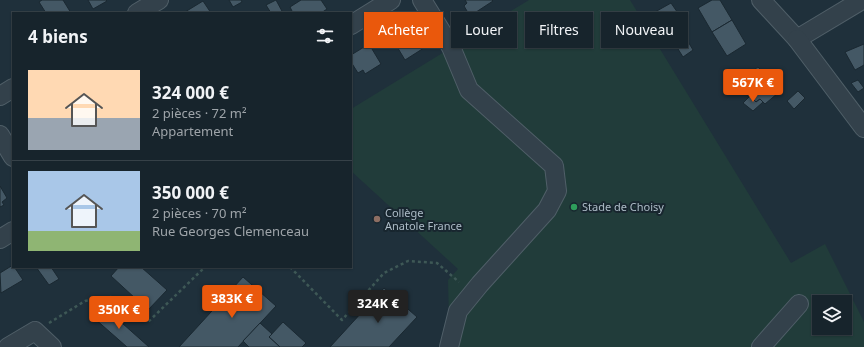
<!DOCTYPE html>
<html lang="fr">
<head>
<meta charset="utf-8">
<style>
  :root { --surface:#17242c; --page:#202c34; --text:#f1f3f6; --muted:#9ea4a9; --line:#364148; --accent:#ea580c }
  body { margin:0; font-family:"Noto Sans",sans-serif; background:var(--page); color:var(--text); height:100vh; display:flex; flex-direction:column; font-size:15px; white-space:nowrap }
  * { box-sizing:border-box; margin:0 }
  p { font-size:13px; color:var(--muted) }
  .icon { flex:none; width:22px; height:22px; fill:none; stroke:currentColor; stroke-width:2; stroke-linecap:round; stroke-linejoin:round }
  .map { position:relative; flex:1; overflow:hidden }
  .panel { position:absolute; left:12px; top:12px; width:340px; height:256px; display:flex; flex-direction:column; background:var(--surface); border-radius:0px; box-shadow:0 1px 3px #0004,0 0 0 1px var(--line) }
  .panel>* { flex:none }
  .guide { position:absolute; left:364px; top:12px; width:380px; height:36px; display:flex; gap:8px }
  .tools { position:absolute; left:812px; top:295px; display:grid; gap:8px }
  .tools a { display:grid; place-items:center; width:40px; height:40px; border-radius:0px; background:var(--surface); box-shadow:0 1px 3px #0004,0 0 0 1px var(--line); font-size:20px }
  .price { position:absolute; translate:-50% -34px; padding:0 9px; border-radius:4px; background:var(--accent); color:#fff; font-size:13px; line-height:26px; filter:drop-shadow(0 1px 2px #0008) }
  .price::after { content:''; position:absolute; left:50%; top:24px; width:12px; height:9px; margin-left:-6px; background:inherit; clip-path:polygon(0 0,100% 0,50% 100%) }
  .price.selected { background:#222; color:#fff }
  ul { padding:0; list-style:none }
  li { display:flex; align-items:center; gap:12px; height:100px; padding:0 16px }
  li+li { border-top:1px solid var(--line) }
  li span { display:grid; place-items:center; flex:none; width:112px; height:80px; border-radius:0px; color:#555 }
  li>.icon { margin-inline-start:auto }
  span .icon { width:48px; height:48px; fill:#fffc; stroke-width:1 }
  li b { font-size:17px }
  h2 { display:flex; justify-content:space-between; align-items:center; height:48px; padding:0 16px; font-size:17px }
  .tag { padding:0 14px; border-radius:0px; background:var(--surface); box-shadow:0 1px 3px #0004,0 0 0 1px var(--line); font-size:14px; line-height:36px }
  .tag.selected { background:var(--accent); color:#fff }
  .map>svg:first-child { display:block }
  .green { fill:#213c3a; fill-rule:evenodd }
  .building { fill:#445865; stroke:#1a2831 }
  .lines { fill:none; stroke-linecap:round; stroke-linejoin:round }
  .minor-casing { stroke:#505f68; stroke-width:20 }
  .path { stroke:#3e5856; stroke-width:2.5; stroke-dasharray:3 3; stroke-linecap:butt }
  .minor { stroke:#33414b; stroke-width:18 }
  .leisure-dot { fill:#2e9e5b; stroke:#18262f; stroke-width:1.5 }
  .education-dot { fill:#8d6e63; stroke:#18262f; stroke-width:1.5 }
  .labels { text-anchor:middle; stroke-width:4; stroke-linejoin:round; paint-order:stroke }
  .poi-label { font-size:11px; fill:#adbcc7; stroke:#18262f; text-anchor:start }
</style>
</head>
<body>
<div class="map">
<svg width="864" height="347" viewBox="0 0 864 347">
  <rect width="100%" height="100%" fill="#1f303b"/>
  <path class="green" d="M529 0H630L791 263 825 244 864 322V347H442L449 319 448 280 458 269 351 171V109ZM819 302H845V328H819Z"/>
  <g class="building">
    <path d="M42 0H63L71 13H46L39 2Z"/>
    <path d="M88 0H106L107 1 93 9Z"/>
    <path d="M229 0H241L242 2 233 7Z"/>
    <path d="M276 0 283 13H271L266 5Z"/>
    <path d="M301 0H321L327 9 321 13H293L290 7Z"/>
    <path d="M465 0H492L493 1 470 16 464 6 467 3Z"/>
    <path d="M712 0H720L732 20 712 32 698 8Z"/>
    <path d="M203 1 211 13 185 12Z"/>
    <path d="M671 3 682 19 677 23 693 50 683 57 655 12Z"/>
    <path d="M732 20 746 44 727 56 712 32Z"/>
    <path d="M413 28 414 30 416 29 427 46 405 60 393 40Z"/>
    <path d="M369 44 381 64 365 74 363 70 358 73 351 62V55Z"/>
    <path d="M864 44V65L855 70 845 52Z"/>
    <path d="M758 67 781 90 778 93 755 69Z"/>
    <path d="M755 69 778 93 765 104 760 99 756 102 751 97 755 94 751 89 748 91 740 81Z"/>
    <path d="M858 80 864 88 858 92 851 83Z"/>
    <path d="M798 91 805 98 794 109 787 101Z"/>
    <path d="M750 96 756 102 760 99 763 102 753 111 743 103Z"/>
    <path d="M0 186 7 198 2 202 4 205 0 207Z"/>
    <path d="M13 265 23 280 1 293 0 273Z"/>
    <path d="M36 267H51L59 279 49 285Z"/>
    <path d="M119 267H141L167 290 148 310 111 276Z"/>
    <path d="M243 277 276 306 238 347H179Z"/>
    <path d="M384 288 417 317 389 347H330Z"/>
    <path d="M104 307 149 347H127L94 318Z"/>
    <path d="M283 322 306 343 302 347H280L269 337Z"/>
    <path d="M260 323 272 334 269 337 280 347H249L243 341Z"/>
  </g>
  <g class="lines">
    <g class="minor-casing">
      <g id="minor">
        <path d="M422 0 451 47 469 90 554 166 557 191 547 210 480 284 458 311 449 347"/>
        <path d="M761 0 797 39 862 0"/>
        <path d="M137 13 159 0"/>
        <path d="M351 25 391 0"/>
        <path d="M797 39 864 128"/>
        <path d="M0 96 13 88"/>
        <path d="M0 135 13 157"/>
        <path d="M0 239 13 231"/>
        <path d="M8 347 35 331 52 347"/>
        <path d="M761 347 799 304"/>
      </g>
    </g>
    <g class="path">
      <path d="M290 267 342 320 384 273 408 261 437 263 459 282"/>
      <path d="M49 323 85 301 111 297 148 322 205 267"/>
    </g>
    <use href="#minor" class="minor"/>
  </g>
  <circle class="leisure-dot" cx="574" cy="207" r="4"/>
  <circle class="education-dot" cx="377" cy="219" r="4"/>
  <g class="labels">
    <g class="poi-label">
      <text x="582" y="211">Stade de Choisy</text>
      <text x="385" y="217">Collège<tspan x="385" dy="13">Anatole France</tspan></text>
    </g>
  </g>
</svg>
<div class="tools">
<a><svg class="icon" aria-label="layers" viewBox="0 0 24 24"><path d="M12 4l9 5-9 5-9-5zM3 14l9 5 9-5"/></svg></a>
</div>
<b class="price" style="left:753px;top:103px">567K €</b>
<b class="price" style="left:232px;top:319px">383K €</b>
<b class="price selected" style="left:378px;top:324px">324K €</b>
<b class="price" style="left:119px;top:330px">350K €</b>
<div class="guide">
<a class="tag selected">Acheter</a>
<a class="tag">Louer</a>
<a class="tag">Filtres</a>
<a class="tag">Nouveau</a>
</div>
<section class="panel">
<h2>4 biens<svg class="icon" aria-label="filters" viewBox="0 0 24 24"><path d="M4 7h16M4 17h16"/><circle cx="9" cy="7" r="2"/><circle cx="15" cy="17" r="2"/></svg></h2>
<ul>
<li><span style="background:linear-gradient(#ffd9b3 60%,#9aa5b1 0)"><svg class="icon" aria-label="home" viewBox="0 0 24 24"><path d="M3 11l9-7 9 7M6 9v11h12V9"/></svg></span><div><b>324 000 €</b><p>2 pièces · 72 m²</p><p>Appartement</p></div></li>
<li><span style="background:linear-gradient(#a9c7e8 75%,#8fb573 0)"><svg class="icon" aria-label="home" viewBox="0 0 24 24"><path d="M3 11l9-7 9 7M6 9v11h12V9"/></svg></span><div><b>350 000 €</b><p>2 pièces · 70 m²</p><p>Rue Georges Clemenceau</p></div></li>
</ul>
</section>
</div>
</body>
</html>
